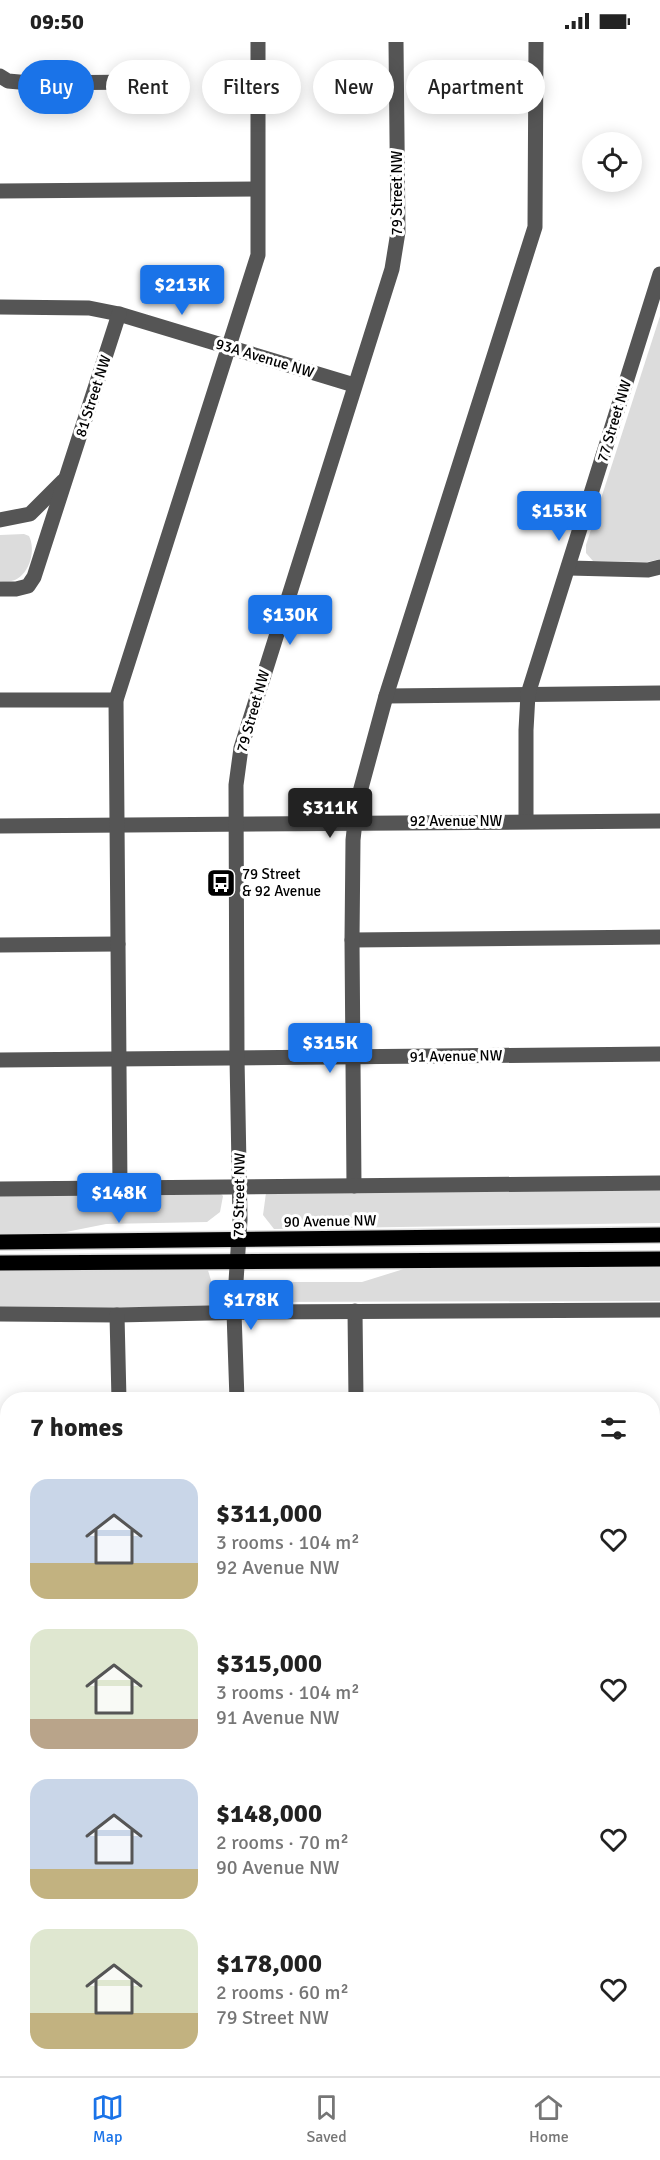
<!DOCTYPE html>
<html lang="en">
<head>
<meta charset="utf-8">
<style>
  :root { --surface:#fff; --page:#f2f2f2; --text:#222; --muted:#767676; --line:#e0e0e0; --accent:#1a73e8 }
  body { margin:0; font-family:Signika,sans-serif; background:var(--page); color:var(--text); height:100vh; display:flex; flex-direction:column; font-size:22px; white-space:nowrap }
  * { box-sizing:border-box; margin:0 }
  p { font-size:20px; color:var(--muted) }
  .icon { flex:none; width:33px; height:33px; fill:none; stroke:currentColor; stroke-width:2; stroke-linecap:round; stroke-linejoin:round }
  .map { position:relative; flex:1; overflow:hidden }
  .panel { position:absolute; left:0px; top:1350px; width:660px; height:684px; display:flex; flex-direction:column; background:var(--surface); border-radius:24px 24px 0 0; box-shadow:0 3px 15px #0003 }
  .panel>* { flex:none }
  .hud { position:absolute; left:18px; top:18px; width:624px; height:54px; display:flex; gap:12px }
  .tools { position:absolute; left:582px; top:90px; display:grid; gap:12px }
  .tools a { display:grid; place-items:center; width:60px; height:60px; border-radius:50%; background:var(--surface); box-shadow:0 3px 15px #0003; font-size:30px }
  .price { position:absolute; translate:-50% -51px; padding:0 14px; border-radius:6px; background:var(--accent); color:#fff; font-size:20px; line-height:39px; filter:drop-shadow(0 2px 3px #0008) }
  .price::after { content:''; position:absolute; left:50%; top:36px; width:18px; height:14px; margin-left:-9px; background:inherit; clip-path:polygon(0 0,100% 0,50% 100%) }
  .price.selected { background:#222; color:#fff }
  ul { padding:0; list-style:none }
  li { display:flex; align-items:center; gap:18px; height:150px; padding:0 30px }
  li span { display:grid; place-items:center; flex:none; width:168px; height:120px; border-radius:18px; color:#555 }
  li>.icon { margin-inline-start:auto }
  span .icon { width:72px; height:72px; fill:#fffc; stroke-width:1 }
  li b { font-size:26px }
  h2 { display:flex; justify-content:space-between; align-items:center; height:72px; padding:0 30px; font-size:26px }
  .tag { padding:0 21px; border-radius:27px; background:var(--surface); box-shadow:0 3px 15px #0003; font-size:21px; line-height:54px }
  .tag.selected { background:var(--accent); color:#fff }
  .status { display:flex; justify-content:space-between; align-items:center; height:42px; padding:0 30px; background:var(--surface); direction:ltr }
  .status svg { height:16px; fill:currentColor }
  .tab-bar { display:flex; justify-content:space-around; align-items:center; height:84px; border-top:2px solid var(--line); background:var(--surface); font-size:16px; color:var(--muted) }
  .tab-bar a { display:grid; justify-items:center; gap:3px }
  .tab-bar .selected { color:var(--accent) }
  .map>svg:first-child { display:block }
  .green { fill:#dcdcdc }
  .lines { fill:none; stroke-linecap:round; stroke-linejoin:round }
  .major-casing { stroke:#dbdbdb; stroke-width:18 }
  .minor { stroke:#555; stroke-width:15 }
  .major { stroke:#000; stroke-width:15 }
  .labels { text-anchor:middle; stroke-width:6; stroke-linejoin:round; paint-order:stroke }
  .street-label { font-size:15px; fill:#000; stroke:#fff }
  .poi-label { font-size:15px; fill:#000; stroke:#fff; text-anchor:start }
</style>
</head>
<body>
<div class="status"><b>09:50</b><svg viewBox="0 0 49 12"><path d="M0 12V9h3v3zM5 12V6h3v6zM10 12V3h3v9zM15 12V0h3v12zM26 1h20v11H26zM47 4h2v5h-2z"/></svg></div>
<div class="map">
<svg width="660" height="2034" viewBox="0 0 660 2034">
  <rect width="100%" height="100%" fill="#fff"/>
  <g class="green">
    <path d="M660 274V517L647 520 593 519 586 511V503Z"/>
    <path d="M24 492 29 494C36 508 30 531 15 538 10 540 5 539 0 539V493Z"/>
    <path d="M660 1147V1181L274 1187 263 1173 266 1151Z"/>
    <path d="M219 1150 223 1154 220 1170 207 1180 106 1182 61 1191H0V1153Z"/>
    <path d="M660 1224V1259L258 1260C260 1250 261 1243 272 1240H362L407 1226Z"/>
    <path d="M207 1225 213 1245V1265H0V1227Z"/>
  </g>
  <g class="lines">
    <g class="major-casing">
      <g id="major">
        <path d="M0 1200 660 1193"/>
        <path d="M0 1221 660 1217"/>
      </g>
    </g>
    <g class="minor">
      <path d="M0 34 8 39 30 41 144 40"/>
      <path d="M0 149 257 147"/>
      <path d="M0 265 89 266 119 272 354 343"/>
      <path d="M0 478 30 472 63 439"/>
      <path d="M569 526 648 528 660 525"/>
      <path d="M0 547H16L28 544 34 535 119 272"/>
      <path d="M386 654 660 651"/>
      <path d="M0 658H116"/>
      <path d="M526 779V688L528 652 660 232"/>
      <path d="M0 784 660 779"/>
      <path d="M352 898 660 895"/>
      <path d="M0 903 118 902"/>
      <path d="M0 1018 660 1012"/>
      <path d="M354 1144 352 898 353 798 357 761 386 654 535 185 536 0"/>
      <path d="M120 1146 116 658 258 213V0"/>
      <path d="M0 1147 660 1141"/>
      <path d="M355 1269 356 1358"/>
      <path d="M0 1272 117 1273 255 1270 660 1268"/>
      <path d="M117 1273 119 1358"/>
      <path d="M237 1358 234 1270 240 1178 237 1016 236 743 241 706 392 227 398 190 396 0"/>
      <path d="M652 1383H660"/>
      <path d="M0 1388H8"/>
      <path d="M652 1502H660"/>
      <path d="M0 1507H8"/>
      <path d="M652 1619H660"/>
      <path d="M652 1737H660"/>
      <path d="M652 1853H660"/>
      <path d="M652 1909 660 1912"/>
      <path d="M242 2026V2034"/>
      <path d="M631 2026 645 2034"/>
      <path d="M7 2034 5 1656 8 1640"/>
    </g>
    <use href="#major" class="major"/>
  </g>
  <defs>
    <g id="bus-square" transform="scale(1.5)"><rect x="-9" y="-9" width="18" height="18" rx="4" fill="#000" stroke="#fff"/><path d="M-5-6H5V4H4V6H2V4H-2V6H-4V4H-5ZM-3.5-4V0h7V-4ZM-3.5 1.2v1.5H-2V1.2ZM2 1.2v1.5H3.5V1.2Z" fill="#fff"/></g>
  </defs>
  <g fill-rule="evenodd">
    <use href="#bus-square" x="221" y="841"/>
  </g>
  <g class="labels">
    <g class="street-label">
      <text transform="translate(397 151) rotate(-90)" y="5">79 Street NW</text>
      <text transform="translate(265 316) rotate(17)" y="5">93A Avenue NW</text>
      <text transform="translate(93 354) rotate(-72)" y="5">81 Street NW</text>
      <text transform="translate(614 379) rotate(-73)" y="5">77 Street NW</text>
      <text transform="translate(253 669) rotate(-74)" y="5">79 Street NW</text>
      <text x="456" y="784">92 Avenue NW</text>
      <text transform="translate(456 1014) rotate(-1)" y="5">91 Avenue NW</text>
      <text transform="translate(239 1153) rotate(-89)" y="5">79 Street NW</text>
      <text transform="translate(330 1179) rotate(-1)" y="5">90 Avenue NW</text>
    </g>
    <g class="poi-label">
      <text x="242" y="837">79 Street<tspan x="242" dy="17">&amp; 92 Avenue</tspan></text>
    </g>
  </g>
</svg>
<div class="tools">
<a><svg class="icon" aria-label="locate" viewBox="0 0 24 24"><circle cx="12" cy="12" r="6"/><path d="M12 2v4M12 18v4M2 12h4M18 12h4"/></svg></a>
</div>
<b class="price" style="left:182px;top:274px">$213K</b>
<b class="price" style="left:559px;top:500px">$153K</b>
<b class="price" style="left:290px;top:604px">$130K</b>
<b class="price selected" style="left:330px;top:797px">$311K</b>
<b class="price" style="left:330px;top:1032px">$315K</b>
<b class="price" style="left:119px;top:1182px">$148K</b>
<b class="price" style="left:251px;top:1289px">$178K</b>
<div class="hud">
<a class="tag selected">Buy</a>
<a class="tag">Rent</a>
<a class="tag">Filters</a>
<a class="tag">New</a>
<a class="tag">Apartment</a>
</div>
<section class="panel">
<h2>7 homes<svg class="icon" aria-label="filters" viewBox="0 0 24 24"><path d="M4 7h16M4 17h16"/><circle cx="9" cy="7" r="2"/><circle cx="15" cy="17" r="2"/></svg></h2>
<ul>
<li><span style="background:linear-gradient(#c9d6e8 70%,#c2b280 0)"><svg class="icon" aria-label="home" viewBox="0 0 24 24"><path d="M3 11l9-7 9 7M6 9v11h12V9"/></svg></span><div><b>$311,000</b><p>3 rooms · 104 m²</p><p>92 Avenue NW</p></div><svg class="icon" aria-label="heart" viewBox="0 0 24 24"><path d="M12 20l-8-8c-3-5 5-10 8-4 3-6 11-1 8 4z"/></svg></li>
<li><span style="background:linear-gradient(#dfe7d0 75%,#b9a48a 0)"><svg class="icon" aria-label="home" viewBox="0 0 24 24"><path d="M3 11l9-7 9 7M6 9v11h12V9"/></svg></span><div><b>$315,000</b><p>3 rooms · 104 m²</p><p>91 Avenue NW</p></div><svg class="icon" aria-label="heart" viewBox="0 0 24 24"><path d="M12 20l-8-8c-3-5 5-10 8-4 3-6 11-1 8 4z"/></svg></li>
<li><span style="background:linear-gradient(#c9d6e8 75%,#c2b280 0)"><svg class="icon" aria-label="home" viewBox="0 0 24 24"><path d="M3 11l9-7 9 7M6 9v11h12V9"/></svg></span><div><b>$148,000</b><p>2 rooms · 70 m²</p><p>90 Avenue NW</p></div><svg class="icon" aria-label="heart" viewBox="0 0 24 24"><path d="M12 20l-8-8c-3-5 5-10 8-4 3-6 11-1 8 4z"/></svg></li>
<li><span style="background:linear-gradient(#dfe7d0 70%,#c2b280 0)"><svg class="icon" aria-label="home" viewBox="0 0 24 24"><path d="M3 11l9-7 9 7M6 9v11h12V9"/></svg></span><div><b>$178,000</b><p>2 rooms · 60 m²</p><p>79 Street NW</p></div><svg class="icon" aria-label="heart" viewBox="0 0 24 24"><path d="M12 20l-8-8c-3-5 5-10 8-4 3-6 11-1 8 4z"/></svg></li>
</ul>
</section>
</div>
<nav class="tab-bar">
<a class="selected"><svg class="icon" aria-label="map" viewBox="0 0 24 24"><path d="M3 6l6-2 6 2 6-2v14l-6 2-6-2-6 2zM9 4v14M15 6v14"/></svg>Map</a>
<a><svg class="icon" aria-label="saved" viewBox="0 0 24 24"><path d="M7 4h10v16l-5-4-5 4z"/></svg>Saved</a>
<a><svg class="icon" aria-label="home" viewBox="0 0 24 24"><path d="M3 11l9-7 9 7M6 9v11h12V9"/></svg>Home</a>
</nav>
</body>
</html>
